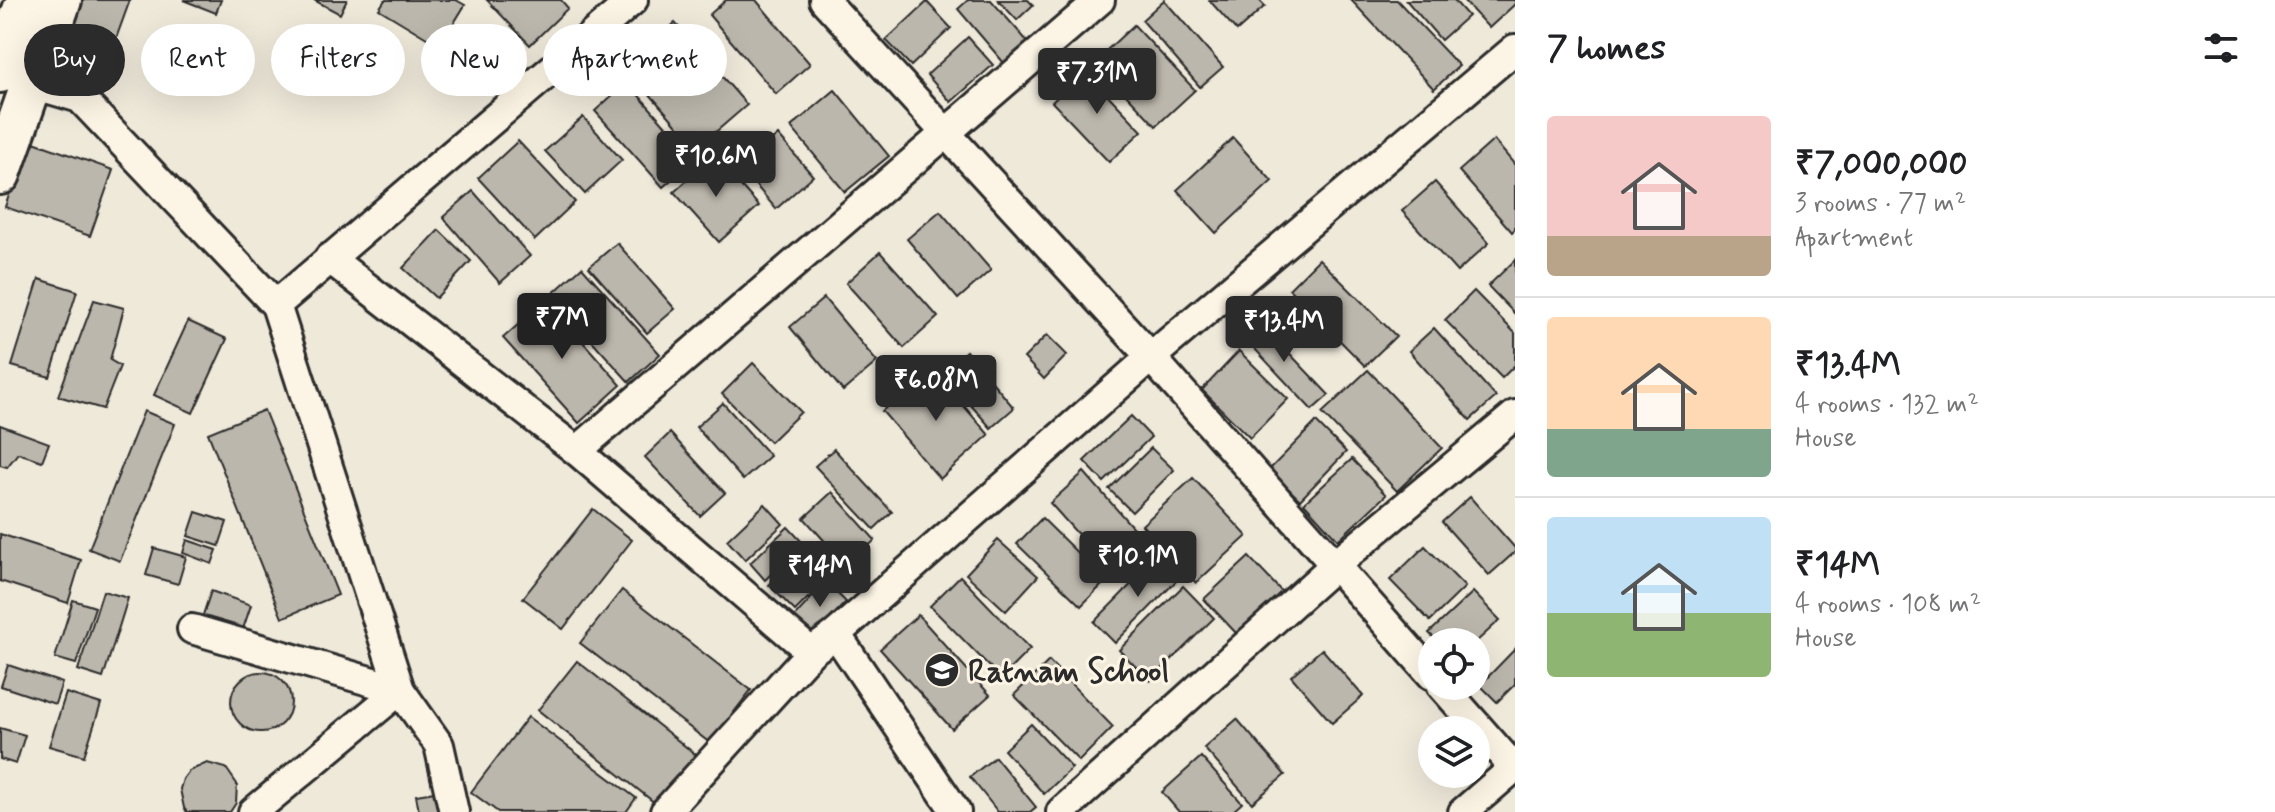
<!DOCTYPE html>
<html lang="en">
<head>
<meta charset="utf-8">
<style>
  :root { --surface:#fff; --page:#f6f6f6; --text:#202124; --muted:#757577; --line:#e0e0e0; --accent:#2b2b2b }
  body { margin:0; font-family:Mynerve,sans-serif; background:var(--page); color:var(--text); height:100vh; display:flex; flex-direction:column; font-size:30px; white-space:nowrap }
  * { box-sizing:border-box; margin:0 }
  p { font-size:26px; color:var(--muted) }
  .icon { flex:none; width:44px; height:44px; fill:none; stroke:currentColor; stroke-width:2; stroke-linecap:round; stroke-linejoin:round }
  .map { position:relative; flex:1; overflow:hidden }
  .drawer { display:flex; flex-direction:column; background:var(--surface); width:760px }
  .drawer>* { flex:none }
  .banner { position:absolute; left:24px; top:24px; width:760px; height:72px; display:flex; gap:16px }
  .tools { position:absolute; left:1418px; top:628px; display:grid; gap:16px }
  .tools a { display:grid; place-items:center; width:72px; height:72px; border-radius:50%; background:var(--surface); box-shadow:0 8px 32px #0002; font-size:40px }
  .price { position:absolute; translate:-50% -68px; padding:0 18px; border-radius:8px; background:var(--accent); color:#fff; font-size:26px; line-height:52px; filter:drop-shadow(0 2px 4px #0008) }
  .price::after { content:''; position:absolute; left:50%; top:48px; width:24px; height:18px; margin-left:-12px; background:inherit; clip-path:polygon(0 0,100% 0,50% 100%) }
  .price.active { background:#222; color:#fff }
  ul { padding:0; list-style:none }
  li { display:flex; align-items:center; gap:24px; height:200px; padding:0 32px }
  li+li { border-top:2px solid var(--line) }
  li span { display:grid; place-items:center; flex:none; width:224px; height:160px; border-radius:8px; color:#555 }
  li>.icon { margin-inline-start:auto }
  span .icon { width:96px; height:96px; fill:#fffc; stroke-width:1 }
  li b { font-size:34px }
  h2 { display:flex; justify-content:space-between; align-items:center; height:96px; padding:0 32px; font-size:34px }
  .pill { padding:0 28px; border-radius:36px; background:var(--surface); box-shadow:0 8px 32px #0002; font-size:28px; line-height:72px }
  .pill.active { background:var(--accent); color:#fff }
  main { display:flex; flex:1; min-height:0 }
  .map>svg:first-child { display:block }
  .building { fill:#bcb7ac; stroke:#2b2b2b; stroke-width:2 }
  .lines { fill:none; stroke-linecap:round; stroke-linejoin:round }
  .street-casing { stroke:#2b2b2b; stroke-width:34 }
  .secondary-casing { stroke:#2b2b2b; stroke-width:46 }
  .street { stroke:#fcf5e5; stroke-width:28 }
  .secondary { stroke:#fcf5e5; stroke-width:40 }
  .labels { text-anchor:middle; stroke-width:6; stroke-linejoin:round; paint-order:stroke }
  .poi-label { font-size:32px; font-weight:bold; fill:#2b2b2b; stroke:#fcf5e5; text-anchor:start }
</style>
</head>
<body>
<main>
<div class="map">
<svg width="1515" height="812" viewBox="0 0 1515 812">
  <rect width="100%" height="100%" fill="#efe9da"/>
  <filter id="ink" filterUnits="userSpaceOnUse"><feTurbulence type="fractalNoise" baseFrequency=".0125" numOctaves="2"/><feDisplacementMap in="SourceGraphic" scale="16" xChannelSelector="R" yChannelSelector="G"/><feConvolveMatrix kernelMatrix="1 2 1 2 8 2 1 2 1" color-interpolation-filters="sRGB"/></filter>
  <g filter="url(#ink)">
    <g class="building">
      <path d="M79 0H130L110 55 65 38Z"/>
      <path d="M183 0H221L216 13Z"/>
      <path d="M314 0H347L340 14Z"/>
      <path d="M385 0H456L465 5 440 46 379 9Z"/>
      <path d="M487 0H561L568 8 530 45Z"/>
      <path d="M726 0H756L810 64 776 94 709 15Z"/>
      <path d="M968 0H991L1028 42 1004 63 958 9Z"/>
      <path d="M998 0H1028L1033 5 1017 20Z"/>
      <path d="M1164 0 1223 67 1200 87 1142 20Z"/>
      <path d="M1209 0H1259L1265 6 1237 31Z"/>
      <path d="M1351 0H1397L1459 66 1434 89Z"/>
      <path d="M1406 0H1454L1468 16 1441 40Z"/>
      <path d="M1463 0H1515V4L1489 28Z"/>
      <path d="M927 2 951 28 911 66 886 40Z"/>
      <path d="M675 23 747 105 697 148 626 67Z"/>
      <path d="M1134 25 1195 90 1156 126 1095 61Z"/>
      <path d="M968 37 993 65 951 102 927 75Z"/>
      <path d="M1085 71 1142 131 1109 162 1052 102Z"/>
      <path d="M627 82 695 159 663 187 595 111Z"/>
      <path d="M835 90 889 156 845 192 791 127Z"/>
      <path d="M583 117 622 160 585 194 545 151Z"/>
      <path d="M778 135 813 176 776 209 741 168Z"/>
      <path d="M1233 138 1272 181 1216 233 1177 190Z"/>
      <path d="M28 140 113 170 90 236 5 207Z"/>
      <path d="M1494 140 1515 165V229L1512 232 1459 171Z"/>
      <path d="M518 141 575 202 535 240 478 178Z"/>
      <path d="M714 156 759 206 719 242 674 192Z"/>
      <path d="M1435 182 1489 243 1457 272 1402 211Z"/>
      <path d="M473 191 530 256 500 283 443 217Z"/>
      <path d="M940 211 991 270 958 299 907 239Z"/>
      <path d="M439 230 471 261 436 298 403 268Z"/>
      <path d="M617 243 675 309 647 333 589 267Z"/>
      <path d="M880 252 938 317 904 348 846 283Z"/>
      <path d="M1319 259 1396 336 1365 366 1289 289Z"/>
      <path d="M1515 260V314L1488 286Z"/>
      <path d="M582 267 660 354 629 382 551 295Z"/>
      <path d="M39 279 77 291 50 377 12 366Z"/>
      <path d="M1474 291 1515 333V365L1502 378 1445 320Z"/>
      <path d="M824 298 877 362 843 391 790 327Z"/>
      <path d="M94 300 124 308 110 360 120 366 103 409 58 396Z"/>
      <path d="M546 300 621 385 579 423 503 338Z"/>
      <path d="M1256 318 1329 395 1312 410 1240 333Z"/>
      <path d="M188 321 227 339 193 413 154 395Z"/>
      <path d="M1434 328 1496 397 1470 420 1409 351Z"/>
      <path d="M1047 335 1067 355 1044 379 1024 358Z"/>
      <path d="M966 351 1014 408 991 428 942 372Z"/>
      <path d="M1239 351 1288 399 1250 438 1202 390Z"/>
      <path d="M753 363 801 412 770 442 722 394Z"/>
      <path d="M931 368 989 435 940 479 882 411Z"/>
      <path d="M1368 370 1442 448 1397 491 1322 413Z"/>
      <path d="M723 403 770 456 743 480 696 427Z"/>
      <path d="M264 410 338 595 282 618 208 433Z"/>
      <path d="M144 411 175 424 120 561 89 549Z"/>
      <path d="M1131 416 1151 437 1104 482 1084 461Z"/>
      <path d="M1316 422 1346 452 1300 500 1269 470Z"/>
      <path d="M0 425 49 443 42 461 18 453 7 467 0 465Z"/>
      <path d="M670 433 725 493 700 516 645 457Z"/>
      <path d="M1151 448 1174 470 1132 512 1109 489Z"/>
      <path d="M834 449 892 512 874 529 815 466Z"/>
      <path d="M1352 459 1386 495 1338 540 1304 503Z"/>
      <path d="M1084 472 1141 537 1107 567 1050 503Z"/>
      <path d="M1193 478 1247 536 1196 583 1142 525Z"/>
      <path d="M832 492 875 540 847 566 804 518Z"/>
      <path d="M1470 497 1515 548V552L1489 575 1442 522Z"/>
      <path d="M765 504 783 524 745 560 727 540Z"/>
      <path d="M593 509 632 540 563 629 523 598Z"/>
      <path d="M196 512 227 522 219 546 188 536Z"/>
      <path d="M1042 518 1106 581 1081 606 1017 544Z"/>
      <path d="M788 527 803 543 765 580 750 563Z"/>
      <path d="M0 534 81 560 68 603 0 581Z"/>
      <path d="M187 540 217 550 212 564 183 553Z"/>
      <path d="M998 540 1038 576 1006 611 966 574Z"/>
      <path d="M1425 546 1465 587 1430 621 1390 580Z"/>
      <path d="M154 548 186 557 178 584 146 575Z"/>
      <path d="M802 552 828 578 795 611 769 585Z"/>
      <path d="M1160 555 1181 576 1115 643 1094 622Z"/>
      <path d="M1249 557 1282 592 1237 634 1204 599Z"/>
      <path d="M960 576 1030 649 1001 678 930 606Z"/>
      <path d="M826 582 846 602 813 636 794 617Z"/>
      <path d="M1183 586 1214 618 1150 681 1119 650Z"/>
      <path d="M622 590 751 690 710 743 580 643Z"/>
      <path d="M103 591 128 598 103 678 78 670Z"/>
      <path d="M211 591 251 605 241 635 201 621Z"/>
      <path d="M1473 592 1500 620 1476 642H1438L1429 633Z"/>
      <path d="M73 600 95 607 76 664 55 658Z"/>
      <path d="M918 615 990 695 952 729 880 649Z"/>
      <path d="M1322 649 1363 696 1332 723 1291 676Z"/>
      <path d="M1515 649V684L1497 702 1480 685Z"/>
      <path d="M577 661 700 758 660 807 538 710Z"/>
      <path d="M1049 661 1113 727 1079 761 1014 695Z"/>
      <path d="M8 665 62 683 55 704 1 686Z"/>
      <circle cx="261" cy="702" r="30"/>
      <path d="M66 693 101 704 84 756 49 746Z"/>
      <path d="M528 717 636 798 626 812H498L471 792Z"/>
      <path d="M1237 719 1285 775 1252 803 1204 748Z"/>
      <path d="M1031 724 1072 768 1044 794 1004 750Z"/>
      <path d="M0 728 25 735 16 764 0 759Z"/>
      <path d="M995 757 1036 807 1030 812H998L970 777Z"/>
      <path d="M1201 757 1242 803 1232 812H1179L1162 792Z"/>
      <path d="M207 763 226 768 237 784 236 803 230 812H187L184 808 180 789 183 779 189 771Z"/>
      <path d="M441 791 445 812H419L416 795Z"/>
    </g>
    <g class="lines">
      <g class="street-casing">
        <g id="street">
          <path d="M824 0 1151 357 1432 675"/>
          <path d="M16 79 80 98 276 305 400 690 439 745 454 812"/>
          <path d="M329 258 577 451 811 652"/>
          <path d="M276 305 633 0"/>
          <path d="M577 451 1100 0"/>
          <path d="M192 629 400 690 253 812"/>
          <path d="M836 634 956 812"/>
          <path d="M1442 686 1515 769"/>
          <path d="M665 812 811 652 836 634 1151 357 1515 49"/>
          <path d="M1061 812 1335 565 1515 415"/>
          <path d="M1463 812 1515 767"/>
        </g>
      </g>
      <g class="secondary-casing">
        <g id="secondary">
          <path d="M0 72 27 0"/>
          <path d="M0 174 61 0"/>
        </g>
      </g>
      <use href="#street" class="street"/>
      <use href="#secondary" class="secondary"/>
    </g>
  </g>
  <defs>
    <g id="school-disc" transform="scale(1.8)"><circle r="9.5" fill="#2b2b2b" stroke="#fcf5e5"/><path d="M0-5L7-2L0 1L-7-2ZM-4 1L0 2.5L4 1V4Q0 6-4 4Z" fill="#fff"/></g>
  </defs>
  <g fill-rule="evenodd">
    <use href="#school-disc" x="942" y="670"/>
  </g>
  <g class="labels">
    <g class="poi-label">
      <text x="968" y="681">Ratnam School</text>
    </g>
  </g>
</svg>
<div class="tools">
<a><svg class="icon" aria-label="locate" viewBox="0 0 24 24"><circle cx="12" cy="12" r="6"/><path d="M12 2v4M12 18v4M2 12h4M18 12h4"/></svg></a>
<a><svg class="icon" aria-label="layers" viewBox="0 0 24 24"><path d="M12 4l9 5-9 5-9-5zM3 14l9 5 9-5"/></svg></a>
</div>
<b class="price" style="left:1097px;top:116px">₹7.31M</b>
<b class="price" style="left:716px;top:199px">₹10.6M</b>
<b class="price active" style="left:562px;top:361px">₹7M</b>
<b class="price" style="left:1284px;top:364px">₹13.4M</b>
<b class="price" style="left:936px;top:423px">₹6.08M</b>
<b class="price" style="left:1138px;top:599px">₹10.1M</b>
<b class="price" style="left:820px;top:609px">₹14M</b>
<div class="banner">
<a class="pill active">Buy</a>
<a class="pill">Rent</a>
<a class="pill">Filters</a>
<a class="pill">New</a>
<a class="pill">Apartment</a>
</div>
</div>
<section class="drawer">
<h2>7 homes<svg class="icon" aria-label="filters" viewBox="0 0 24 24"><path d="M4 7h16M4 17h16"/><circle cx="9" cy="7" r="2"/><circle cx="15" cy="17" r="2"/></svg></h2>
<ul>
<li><span style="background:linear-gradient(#f6c9c9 75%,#b9a48a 0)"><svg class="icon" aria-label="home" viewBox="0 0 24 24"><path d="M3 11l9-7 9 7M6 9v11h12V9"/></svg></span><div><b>₹7,000,000</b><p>3 rooms · 77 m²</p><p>Apartment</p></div></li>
<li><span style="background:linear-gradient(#ffd9b3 70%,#7fa58c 0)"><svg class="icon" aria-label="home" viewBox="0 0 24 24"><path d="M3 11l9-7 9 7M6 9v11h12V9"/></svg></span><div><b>₹13.4M</b><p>4 rooms · 132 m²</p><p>House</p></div></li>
<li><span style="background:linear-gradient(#bfe0f5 60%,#8fb573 0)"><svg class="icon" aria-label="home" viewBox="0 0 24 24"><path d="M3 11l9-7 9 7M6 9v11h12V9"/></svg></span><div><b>₹14M</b><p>4 rooms · 108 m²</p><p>House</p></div></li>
</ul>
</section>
</main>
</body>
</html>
